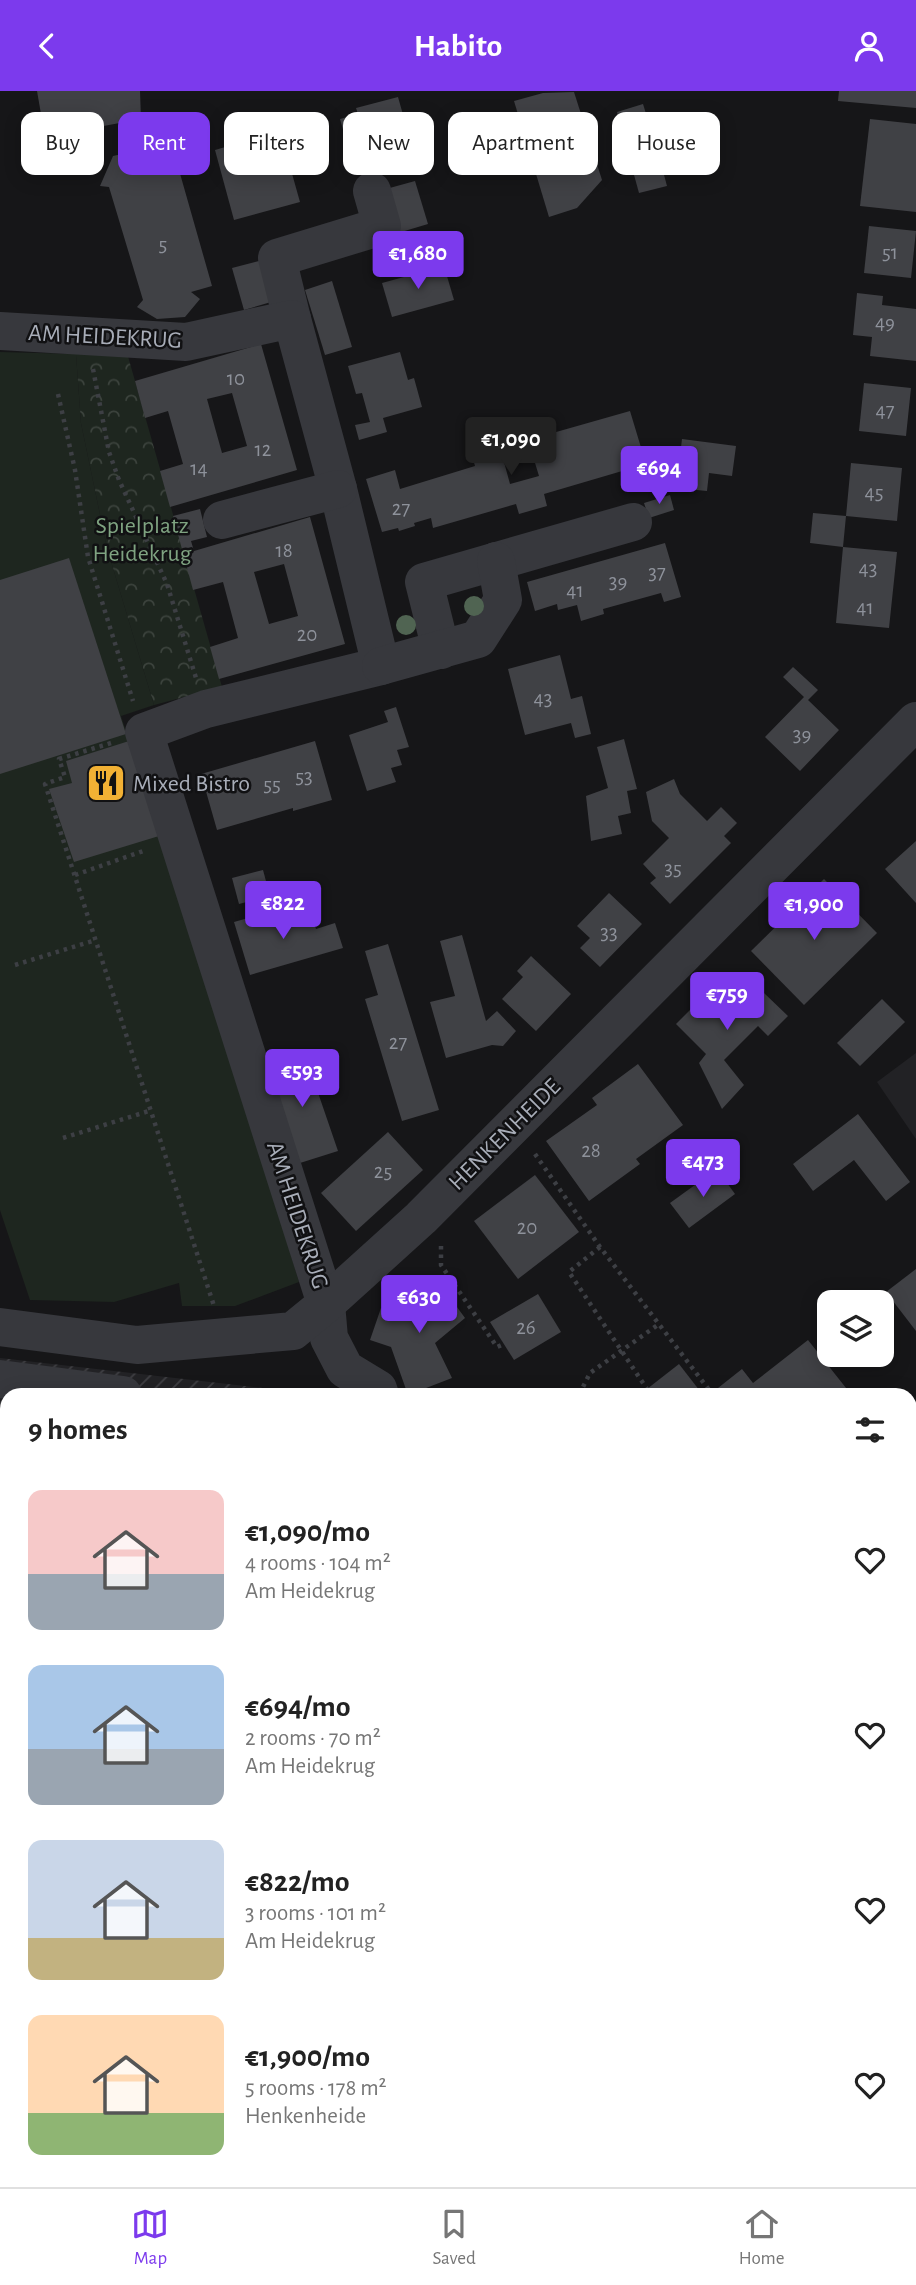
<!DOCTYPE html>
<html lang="en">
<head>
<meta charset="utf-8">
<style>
  :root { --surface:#fff; --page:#f2f2f2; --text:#222; --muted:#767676; --line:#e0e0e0; --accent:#7c3aed }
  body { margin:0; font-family:"Alegreya Sans",sans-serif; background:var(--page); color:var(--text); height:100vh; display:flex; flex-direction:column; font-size:26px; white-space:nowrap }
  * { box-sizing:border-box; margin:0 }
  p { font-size:23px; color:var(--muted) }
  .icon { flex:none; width:38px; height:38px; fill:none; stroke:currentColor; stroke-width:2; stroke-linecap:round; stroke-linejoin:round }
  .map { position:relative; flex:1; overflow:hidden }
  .panel { position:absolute; left:0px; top:1297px; width:917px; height:800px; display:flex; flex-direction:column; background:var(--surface); border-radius:21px 21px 0 0; box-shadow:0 4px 18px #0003 }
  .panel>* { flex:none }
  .banner { position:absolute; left:21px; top:21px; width:875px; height:63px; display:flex; gap:14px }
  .fabs { position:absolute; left:817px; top:1199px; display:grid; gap:14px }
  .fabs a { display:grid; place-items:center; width:77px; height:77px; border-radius:14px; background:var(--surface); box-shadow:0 4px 18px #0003; font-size:35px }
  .price { position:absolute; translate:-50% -60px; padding:0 16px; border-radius:7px; background:var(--accent); color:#fff; font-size:23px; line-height:46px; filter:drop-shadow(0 2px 4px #0008) }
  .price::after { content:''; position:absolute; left:50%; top:42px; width:21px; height:16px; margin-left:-10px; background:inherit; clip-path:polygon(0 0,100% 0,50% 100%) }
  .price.on { background:#222; color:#fff }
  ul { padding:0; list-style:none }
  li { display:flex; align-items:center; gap:21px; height:175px; padding:0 28px }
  li span { display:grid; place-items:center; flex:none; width:196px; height:140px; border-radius:14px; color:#555 }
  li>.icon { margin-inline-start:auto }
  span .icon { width:84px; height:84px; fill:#fffc; stroke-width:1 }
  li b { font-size:30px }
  h2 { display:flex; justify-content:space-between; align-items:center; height:84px; padding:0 28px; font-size:30px }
  .tag { padding:0 24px; border-radius:14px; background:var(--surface); box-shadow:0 4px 18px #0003; font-size:24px; line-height:63px }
  .tag.on { background:var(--accent); color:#fff }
  header { display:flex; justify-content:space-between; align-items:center; height:91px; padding:0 28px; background:var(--accent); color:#fff; font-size:32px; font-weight:600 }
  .tab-bar { display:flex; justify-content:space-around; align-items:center; height:98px; border-top:2px solid var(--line); background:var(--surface); font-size:19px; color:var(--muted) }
  .tab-bar a { display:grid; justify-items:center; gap:4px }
  .tab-bar .on { color:var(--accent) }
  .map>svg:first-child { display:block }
  .built { fill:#222225 }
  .industrial { fill:url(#industrial-furrows) }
  .grass { fill:#1e261f }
  .forest { fill:url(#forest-crowns) }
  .building { fill:#404145; fill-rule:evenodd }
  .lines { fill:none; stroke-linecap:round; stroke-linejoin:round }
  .path { stroke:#3d3f44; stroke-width:4.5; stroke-dasharray:3.5 5; stroke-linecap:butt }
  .minor { stroke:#37383d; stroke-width:38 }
  .rail { stroke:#4a4c52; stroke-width:5; stroke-dasharray:9 7; stroke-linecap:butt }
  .tree { fill:#506452 }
  .labels { text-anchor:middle; stroke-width:5; stroke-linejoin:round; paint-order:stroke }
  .number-label { font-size:21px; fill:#8e929b }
  .street-label { font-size:24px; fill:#a8adb8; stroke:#111113 }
  .park-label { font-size:24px; fill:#7fa381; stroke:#111113 }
  .poi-label { font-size:24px; fill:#a8adb8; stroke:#111113; text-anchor:start }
</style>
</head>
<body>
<header><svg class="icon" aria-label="back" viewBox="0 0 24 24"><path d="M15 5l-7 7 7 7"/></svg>Habito<svg class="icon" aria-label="person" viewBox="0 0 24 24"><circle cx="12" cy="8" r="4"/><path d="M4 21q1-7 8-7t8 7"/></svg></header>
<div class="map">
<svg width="916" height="2096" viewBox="0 0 916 2096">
  <defs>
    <pattern id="industrial-furrows" width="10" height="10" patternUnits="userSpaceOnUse" patternTransform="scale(1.75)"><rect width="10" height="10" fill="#222225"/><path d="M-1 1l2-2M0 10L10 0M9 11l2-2" fill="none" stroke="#3f3f43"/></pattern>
    <pattern id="forest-crowns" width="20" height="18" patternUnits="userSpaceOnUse" patternTransform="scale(1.75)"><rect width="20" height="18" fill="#1e261f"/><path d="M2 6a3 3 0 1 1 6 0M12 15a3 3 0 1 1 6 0" fill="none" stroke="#3c433d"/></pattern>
  </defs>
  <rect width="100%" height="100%" fill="#161618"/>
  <path class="built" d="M916 962V1048L877 991Z"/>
  <path class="industrial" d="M0 1267 306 1302V1304H7V1479L0 1480Z"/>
  <path class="grass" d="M0 261 76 263 81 332 107 457 154 614 121 625 239 990 299 1191 235 1215H182L179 1192 114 1211 30 1209 0 1119Z"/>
  <g class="forest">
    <path d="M127 262 222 596 154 614 107 457 81 332 76 263Z"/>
    <path d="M916 1490V2096H64V2090H910V1491Z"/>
  </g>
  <g class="building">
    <path d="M37 0H140L141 28 45 46Z"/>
    <path d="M839 0H916V17L838 10Z"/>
    <path d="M574 1 602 89 577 117 549 126 514 10 543 2Z"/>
    <path d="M398 6 417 73 392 79 389 67 354 77 340 28 358 23 356 17Z"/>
    <path d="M643 13 651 39 625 47 617 21Z"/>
    <path d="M870 28 916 33V121L860 115Z"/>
    <path d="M280 40 300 111 234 129 215 59Z"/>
    <path d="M656 54 667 95 639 102 628 62Z"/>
    <path d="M135 60 177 72 212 195 191 201 200 208 185 226 157 228 137 216 143 209 109 96 100 95 113 65Z"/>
    <path d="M415 90 428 133 398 142 386 98Z"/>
    <path d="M869 135 916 140 911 187 864 182Z"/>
    <path d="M259 170 271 211 244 219 232 177Z"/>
    <path d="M444 175 454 209 392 226 382 192Z"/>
    <path d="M332 190 352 256 325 264 305 199Z"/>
    <path d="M857 202 883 205 882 214 916 218V270L870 265 872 246 853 244Z"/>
    <path d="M261 253 297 379 170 416 160 380 183 373 168 320 145 327 135 290ZM232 302 247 355 222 362 207 308Z"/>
    <path d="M400 261 408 289 414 287 422 316 383 327 387 341 359 349 355 334 370 331 362 302 356 303 348 275Z"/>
    <path d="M864 292 911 297 906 345 859 340Z"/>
    <path d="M630 320 646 373 544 403 547 415 519 423 516 413 433 437 431 427 414 432 415 435 399 440 398 437 382 441 366 388 395 379 400 398 475 375 473 368 501 360 510 393 539 385 528 349Z"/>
    <path d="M682 348 736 355 732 385 709 382 707 400 676 397Z"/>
    <path d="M851 372 902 377 897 430 846 425Z"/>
    <path d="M670 404 674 419 649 427 644 412Z"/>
    <path d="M200 418 207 446 191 450 194 460 310 426 345 553 219 588 210 556 238 547 223 491 193 499 173 425ZM284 473 298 525 269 533 254 481Z"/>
    <path d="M813 422 846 425 843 456 897 461 889 537 836 532 843 456 810 452Z"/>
    <path d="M665 452 681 506 664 511 661 502 603 518 604 523 581 530 577 514 558 519 557 513 535 520 527 491Z"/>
    <path d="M69 467 126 643 0 683V489Z"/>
    <path d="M560 564 571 608 582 605 591 643 575 647 571 632 525 644 508 578Z"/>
    <path d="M793 576 818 599 808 609 839 639 800 680 765 646 804 606 783 586Z"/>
    <path d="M396 616 409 656 397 659 402 674 391 677 396 691 367 700 349 644 388 631 384 620Z"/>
    <path d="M624 648 637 698 627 700 631 722 618 725 622 743 591 750 586 705 608 697 597 656Z"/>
    <path d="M129 650 159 745 74 771 49 698 72 692 66 670Z"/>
    <path d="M315 650 332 709 293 720V717L217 739 201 683Z"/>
    <path d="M674 688 680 703 707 730 721 716 737 732 724 745 731 752 670 813 650 792 656 787 643 773 669 747 652 730 646 701Z"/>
    <path d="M916 750V812L885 778Z"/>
    <path d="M263 779 270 805 239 813 232 787Z"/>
    <path d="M824 788 877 842 804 914 751 860Z"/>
    <path d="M609 802 642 833 600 876 580 857 590 847 577 835Z"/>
    <path d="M273 820 277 833 311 823 316 838 335 832 343 857 250 884 234 831Z"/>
    <path d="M462 844 486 930 497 920 516 940 503 955 492 954 446 967 430 911 455 905 440 850Z"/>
    <path d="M388 853 439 1019 402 1030 365 908 378 904 365 860Z"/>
    <path d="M531 865 571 903 536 940 502 908 523 886 517 880Z"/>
    <path d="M723 886 751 914 764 902 788 925 768 945 758 935 724 969 744 994 722 1018 699 972 706 963 676 933Z"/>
    <path d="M882 908 905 931 860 975 837 952Z"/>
    <path d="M294 960 305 993 314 990 338 1060 300 1072 266 969Z"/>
    <path d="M638 973 683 1034 636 1068 640 1073 589 1110 546 1050 597 1014 592 1007Z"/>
    <path d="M858 1023 910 1091 886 1110 854 1069 813 1100 793 1073Z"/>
    <path d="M388 1041 423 1079 356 1140 321 1102Z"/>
    <path d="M717 1078 735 1103 689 1137 670 1112Z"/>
    <path d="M535 1084 579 1141 518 1188 474 1130Z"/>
    <path d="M916 1178V1240L886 1201Z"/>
    <path d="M435 1186 465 1227 435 1252 452 1287 408 1304 391 1256 370 1249 381 1217 388 1219Z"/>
    <path d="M538 1203 561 1241 514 1269 490 1231Z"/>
    <path d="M808 1249 850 1302 849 1304H723L718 1297 742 1278 753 1292Z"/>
    <path d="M679 1273 703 1304H640L647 1298Z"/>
    <path d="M7 1992V2017H5L2 1993Z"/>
  </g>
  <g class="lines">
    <g class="path">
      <path d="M93 278 109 361 119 389 167 493 196 587"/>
      <path d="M58 303 75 379 88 466 133 610"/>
      <path d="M111 652 59 668 65 686 45 693 214 1215"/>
      <path d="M75 784 146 759"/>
      <path d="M15 874 96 849"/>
      <path d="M63 1047 152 1019"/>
      <path d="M535 1063 600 1156 713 1304"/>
      <path d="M441 1155V1174L497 1256 504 1253"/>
      <path d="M600 1156 569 1181 647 1298"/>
      <path d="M583 1304 582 1298 590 1282 659 1233"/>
      <path d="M630 2090 632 2096"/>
    </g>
    <g class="minor">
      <path d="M292 228 277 167 382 135 372 100"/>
      <path d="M0 240 186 251 292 228 338 398 381 575 206 618 144 641 326 1213 329 1247 345 1278 378 1298 380 1304"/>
      <path d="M222 429 338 398"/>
      <path d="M441 559 424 491 633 431"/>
      <path d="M381 575 478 548 503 509 496 470"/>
      <path d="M0 1236 137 1254 293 1240 326 1213 421 1127 916 630"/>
      <path d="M0 1288 123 1304"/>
      <path d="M910 1380 916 1379"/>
      <path d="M0 1872 7 1871"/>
    </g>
    <g class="rail">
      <path d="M910 1459H916"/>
      <path d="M910 1478H916"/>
      <path d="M0 1517H7"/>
      <path d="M0 1535H7"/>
    </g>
  </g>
  <g class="tree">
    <circle cx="474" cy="515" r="10"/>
    <circle cx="406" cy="534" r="10"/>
  </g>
  <defs>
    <g id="restaurant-square" transform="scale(2.0125)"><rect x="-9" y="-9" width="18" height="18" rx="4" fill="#f2b134" stroke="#111113"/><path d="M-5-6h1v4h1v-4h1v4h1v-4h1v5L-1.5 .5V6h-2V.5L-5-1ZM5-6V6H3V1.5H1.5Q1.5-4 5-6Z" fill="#111"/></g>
  </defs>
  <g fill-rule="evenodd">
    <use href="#restaurant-square" x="106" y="692"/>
  </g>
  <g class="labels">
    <g class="number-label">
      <text x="163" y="160">5</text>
      <text x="890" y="168">51</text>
      <text x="885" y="238">49</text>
      <text x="236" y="294">10</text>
      <text x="885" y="326">47</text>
      <text x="263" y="365">12</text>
      <text x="199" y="384">14</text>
      <text x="874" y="408">45</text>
      <text x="401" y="424">27</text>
      <text x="284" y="466">18</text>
      <text x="868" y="484">43</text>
      <text x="657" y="488">37</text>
      <text x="618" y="497">39</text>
      <text x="575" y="506">41</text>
      <text x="865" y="523">41</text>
      <text x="307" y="550">20</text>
      <text x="543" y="614">43</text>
      <text x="802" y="650">39</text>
      <text x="304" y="692">53</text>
      <text x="272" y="700">55</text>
      <text x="673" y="784">35</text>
      <text x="609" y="848">33</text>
      <text x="398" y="958">27</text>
      <text x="591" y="1066">28</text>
      <text x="383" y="1087">25</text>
      <text x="527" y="1143">20</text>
      <text x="526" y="1243">26</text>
    </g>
    <g class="street-label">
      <text transform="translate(105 245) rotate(3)" y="8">AM HEIDEKRUG</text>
      <text transform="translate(504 1043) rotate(-45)" y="8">HENKENHEIDE</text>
      <text transform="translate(298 1124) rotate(72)" y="8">AM HEIDEKRUG</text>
    </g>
    <g class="park-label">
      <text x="142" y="442">Spielplatz<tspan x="142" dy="28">Heidekrug</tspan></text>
    </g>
    <g class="poi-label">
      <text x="133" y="700">Mixed Bistro</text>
    </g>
  </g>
</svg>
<div class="fabs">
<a><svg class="icon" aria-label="layers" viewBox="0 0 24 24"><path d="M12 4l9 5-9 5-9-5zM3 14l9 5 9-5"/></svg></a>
</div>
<b class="price" style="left:418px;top:200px">€1,680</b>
<b class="price on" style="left:511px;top:386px">€1,090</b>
<b class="price" style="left:659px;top:415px">€694</b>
<b class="price" style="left:283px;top:850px">€822</b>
<b class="price" style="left:814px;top:851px">€1,900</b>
<b class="price" style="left:727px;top:941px">€759</b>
<b class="price" style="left:302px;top:1018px">€593</b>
<b class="price" style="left:703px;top:1108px">€473</b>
<b class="price" style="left:419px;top:1244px">€630</b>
<div class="banner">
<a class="tag">Buy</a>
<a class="tag on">Rent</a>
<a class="tag">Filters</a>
<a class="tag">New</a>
<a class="tag">Apartment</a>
<a class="tag">House</a>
</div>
<section class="panel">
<h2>9 homes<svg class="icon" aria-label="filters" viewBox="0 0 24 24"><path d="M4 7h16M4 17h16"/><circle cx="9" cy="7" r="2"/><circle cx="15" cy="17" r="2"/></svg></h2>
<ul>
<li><span style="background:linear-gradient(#f6c9c9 60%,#9aa5b1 0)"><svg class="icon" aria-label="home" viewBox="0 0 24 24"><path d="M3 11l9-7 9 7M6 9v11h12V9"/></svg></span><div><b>€1,090/mo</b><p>4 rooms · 104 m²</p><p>Am Heidekrug</p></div><svg class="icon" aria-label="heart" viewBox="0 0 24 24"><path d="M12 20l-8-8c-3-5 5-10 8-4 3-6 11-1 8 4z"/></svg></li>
<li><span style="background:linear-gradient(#a9c7e8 60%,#9aa5b1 0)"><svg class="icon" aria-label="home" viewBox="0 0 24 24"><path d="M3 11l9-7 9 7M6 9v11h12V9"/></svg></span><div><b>€694/mo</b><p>2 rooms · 70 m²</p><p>Am Heidekrug</p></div><svg class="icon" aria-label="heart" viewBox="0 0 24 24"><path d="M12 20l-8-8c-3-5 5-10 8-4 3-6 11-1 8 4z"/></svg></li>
<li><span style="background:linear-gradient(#c9d6e8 70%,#c2b280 0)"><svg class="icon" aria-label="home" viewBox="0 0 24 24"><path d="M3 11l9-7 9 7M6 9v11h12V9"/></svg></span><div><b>€822/mo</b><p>3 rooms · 101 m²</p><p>Am Heidekrug</p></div><svg class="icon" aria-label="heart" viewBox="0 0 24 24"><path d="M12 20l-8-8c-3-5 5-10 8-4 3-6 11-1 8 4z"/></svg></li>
<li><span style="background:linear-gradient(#ffd9b3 70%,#8fb573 0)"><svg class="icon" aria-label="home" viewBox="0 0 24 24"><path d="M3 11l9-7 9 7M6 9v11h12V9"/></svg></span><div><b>€1,900/mo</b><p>5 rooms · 178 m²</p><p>Henkenheide</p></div><svg class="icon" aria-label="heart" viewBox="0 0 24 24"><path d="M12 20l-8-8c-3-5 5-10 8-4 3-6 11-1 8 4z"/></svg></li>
</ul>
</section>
</div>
<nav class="tab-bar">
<a class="on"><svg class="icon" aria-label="map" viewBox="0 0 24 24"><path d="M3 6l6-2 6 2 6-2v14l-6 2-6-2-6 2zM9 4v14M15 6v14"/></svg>Map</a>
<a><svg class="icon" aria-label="saved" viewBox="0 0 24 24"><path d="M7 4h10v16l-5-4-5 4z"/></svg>Saved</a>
<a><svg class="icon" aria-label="home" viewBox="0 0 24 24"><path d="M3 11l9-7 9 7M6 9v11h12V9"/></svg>Home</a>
</nav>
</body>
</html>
